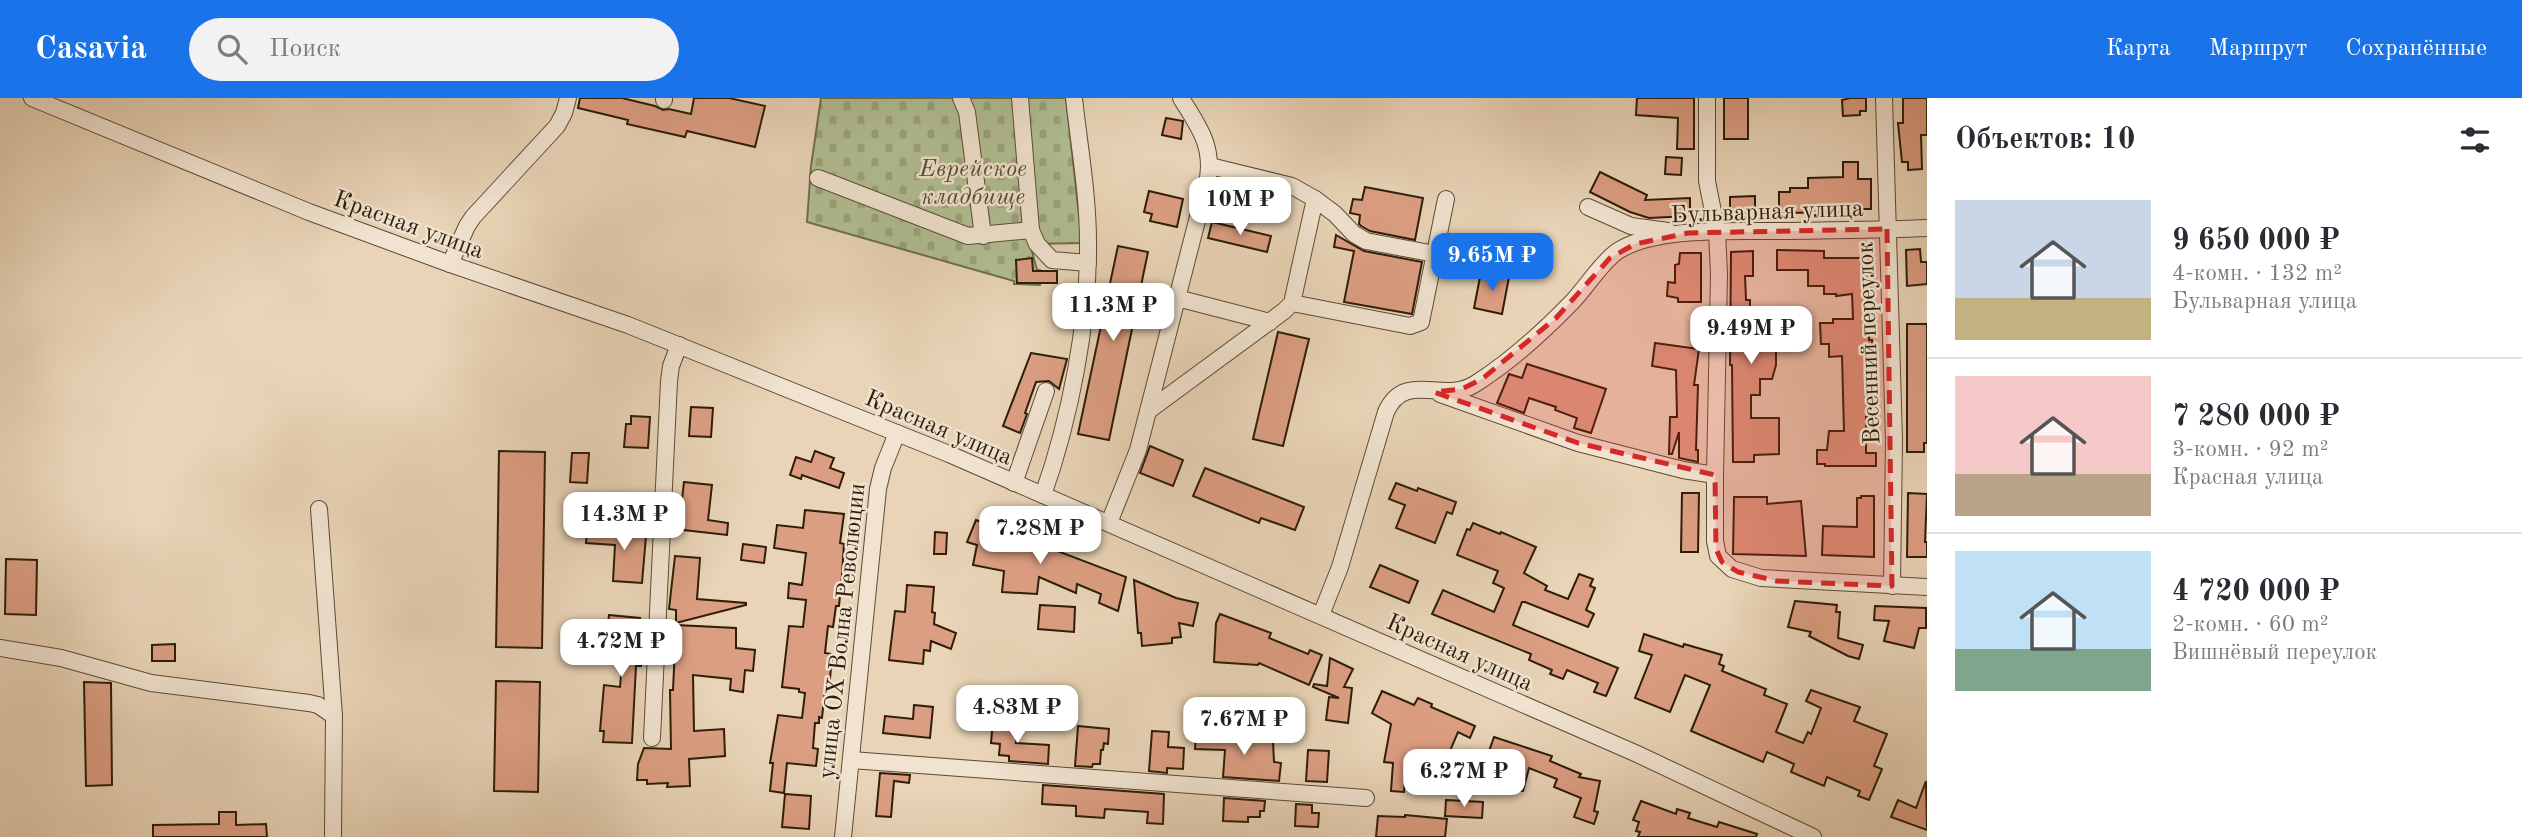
<!DOCTYPE html>
<html lang="ru">
<head>
<meta charset="utf-8">
<style>
  :root { --surface:#fff; --page:#f2f2f3; --text:#2b2b33; --muted:#7c7c81; --line:#e1e1e2; --accent:#1a73e8 }
  body { margin:0; font-family:"Old Standard TT",serif; background:var(--page); color:var(--text); height:100vh; display:flex; flex-direction:column; font-size:26px; white-space:nowrap }
  * { box-sizing:border-box; margin:0 }
  p { font-size:23px; color:var(--muted) }
  .icon { flex:none; width:38px; height:38px; fill:none; stroke:currentColor; stroke-width:2; stroke-linecap:round; stroke-linejoin:round }
  .map { position:relative; flex:1; overflow:hidden }
  .panel { display:flex; flex-direction:column; background:var(--surface); width:595px }
  .panel>* { flex:none }
  .price { position:absolute; translate:-50% -60px; padding:0 16px; border-radius:14px; background:#fff; color:#222; font-size:23px; line-height:46px; filter:drop-shadow(0 2px 4px #0008) }
  .price::after { content:''; position:absolute; left:50%; top:42px; width:21px; height:16px; margin-left:-10px; background:inherit; clip-path:polygon(0 0,100% 0,50% 100%) }
  .price.active { background:var(--accent); color:#fff }
  ul { padding:0; list-style:none }
  li { display:flex; align-items:center; gap:21px; height:175px; padding:0 28px }
  li+li { border-top:2px solid var(--line) }
  li span { display:grid; place-items:center; flex:none; width:196px; height:140px; border-radius:0px; color:#555 }
  li>.icon { margin-inline-start:auto }
  span .icon { width:84px; height:84px; fill:#fffc; stroke-width:1 }
  li b { font-size:30px }
  h2 { display:flex; justify-content:space-between; align-items:center; height:84px; padding:0 28px; font-size:30px }
  header { display:flex; align-items:center; gap:42px; box-sizing:border-box; height:98px; padding:0 35px; background:var(--accent); color:#fff }
  header strong { font-size:33px }
  nav { display:flex; gap:38px; margin-inline-start:auto; font-size:24px }
  .search { width:490px; height:63px; background:var(--page); display:flex; align-items:center; gap:18px; box-sizing:border-box; padding:0 24px; border-radius:38px; color:var(--muted); font-size:26px }
  main { display:flex; flex:1; min-height:0 }
  .map>svg:first-child { display:block }
  .cemetery { fill:url(#cemetery-stones); stroke:#6f6e4e; stroke-width:2 }
  .building { fill:#dc9e82; stroke:#2d1d09; stroke-width:2 }
  .lines { fill:none; stroke-linecap:round; stroke-linejoin:round }
  .minor-casing { stroke:#5c4b34; stroke-width:18 }
  .minor { stroke:#f1e3d0; stroke-width:16 }
  .marked { fill:#d62828; fill-opacity:0.2; stroke:#d62828; stroke-width:5; stroke-dasharray:14 9; stroke-linejoin:round }
  .labels { text-anchor:middle; stroke-width:5; stroke-linejoin:round; paint-order:stroke }
  .park-label { font-size:24px; font-style:italic; fill:#554d32; stroke:#f1e3d0 }
  .street-label { font-size:24px; fill:#2d1d09; stroke:#f1e3d0 }
</style>
</head>
<body>
<header>
<strong>Casavia</strong>
<div class="search"><svg class="icon" aria-label="search" viewBox="0 0 24 24"><circle cx="10" cy="10" r="6"/><path d="M15 15l6 6"/></svg>Поиск</div>
<nav><a>Карта</a><a>Маршрут</a><a>Сохранённые</a></nav>
</header>
<main>
<div class="map">
<svg width="1927" height="739" viewBox="0 0 1927 739">
  <defs>
    <pattern id="cemetery-stones" width="16" height="16" patternUnits="userSpaceOnUse" patternTransform="scale(1.75)"><rect width="16" height="16" fill="#b1be93"/><path d="M2 7V4a2 2 0 0 1 4 0v3zM10 15v-3a2 2 0 0 1 4 0v3z" fill="#99a37d"/></pattern>
  </defs>
  <rect width="100%" height="100%" fill="#e9d4b7"/>
  <filter id="stains"><feTurbulence type="fractalNoise" baseFrequency=".00286" numOctaves="4"/><feColorMatrix values="0 0 0 0 .2 0 0 0 0 .09 0 0 0 0 .02 0 0 0 .5 -.17"/></filter>
  <radialGradient id="worn" r=".72"><stop offset=".6" stop-color="#630" stop-opacity="0"/><stop offset="1" stop-color="#630" stop-opacity=".3"/></radialGradient>
  <path class="cemetery" d="M821 0H1066L1082 145 1030 146 1037 172H1040V187L1014 186V183L807 124 811 68Z"/>
  <g class="building">
    <path d="M580 0H622L655 8 663 12 669 11 691 16 694 0H729L765 8 755 49 687 33 685 39 627 26 628 22 578 10Z"/>
    <path d="M1637 0H1694V51H1677L1678 20 1636 17Z"/>
    <rect x="1724" y="0" width="24" height="41"/>
    <path d="M1850 0H1866V13H1860V17L1843 18 1842 2Z"/>
    <path d="M1903 0H1927V37H1921L1922 71 1908 72V64H1902L1898 25H1903Z"/>
    <path d="M1166 20 1183 23 1181 41 1162 37Z"/>
    <path d="M1666 59 1682 60 1681 77 1665 76Z"/>
    <path d="M1843 64H1858V81H1871V111H1854V114L1779 115V94H1790V90H1808V80L1843 79Z"/>
    <path d="M1600 74 1647 97 1645 102 1690 100V118L1649 120 1630 114 1590 94Z"/>
    <path d="M1365 89 1423 100 1415 142 1370 133 1361 128 1359 126 1360 117 1350 115 1353 101 1362 102Z"/>
    <path d="M1149 93 1183 101 1177 129 1150 123 1152 116 1144 114Z"/>
    <path d="M1755 98V115L1730 116V99Z"/>
    <path d="M1212 124 1271 138 1267 154 1208 140Z"/>
    <path d="M1336 137 1364 153 1422 164 1412 216 1344 204 1354 153 1334 149Z"/>
    <path d="M1118 148 1148 154 1109 342 1078 336Z"/>
    <path d="M1920 151 1921 164H1927V186L1907 188 1906 152Z"/>
    <path d="M1777 152 1824 153V160H1869L1872 218H1869V242H1872V259H1867L1868 293H1871V319H1866V355H1876V368H1825V366H1817V352H1827L1829 333H1844L1842 258 1829 259V246H1821L1820 225H1833V221H1853L1852 196 1836 198V196H1824V188H1808V172H1777Z"/>
    <path d="M1753 153V178H1745L1746 202H1750V223L1793 222V236H1776V267L1772 281H1760V297H1751V320H1779V356L1754 357V364H1733L1732 267H1730L1731 154Z"/>
    <path d="M1680 155H1701V204H1678V200L1667 198 1668 184 1675 185V167L1679 166Z"/>
    <path d="M1032 160 1033 173H1057V185H1017L1016 162Z"/>
    <path d="M1481 174 1509 179 1502 216 1474 210Z"/>
    <path d="M1907 226H1927V345H1924V354H1907Z"/>
    <path d="M1278 234 1309 241 1283 348 1253 341Z"/>
    <path d="M1655 245 1699 251 1694 287H1698L1696 352H1698V364L1679 360V334L1672 356H1669L1670 319H1677L1676 272 1652 268Z"/>
    <path d="M1031 255 1067 261 1059 291 1049 283 1036 284 1025 315 1027 316 1020 335 1003 328Z"/>
    <path d="M1527 266 1606 291 1591 335 1574 330 1577 320 1555 312 1556 309 1529 300 1524 315 1497 305 1509 276 1522 280Z"/>
    <path d="M691 309 713 310 711 339 689 338Z"/>
    <path d="M631 318 650 319 648 350 624 349 626 326H631Z"/>
    <path d="M1150 348 1183 362 1173 388 1140 375Z"/>
    <path d="M499 353 545 354 542 550 496 549Z"/>
    <path d="M815 353 834 360 830 370 844 375 839 390 802 377 801 381 790 377 796 359 811 364Z"/>
    <path d="M572 355H589L587 385 570 384Z"/>
    <path d="M1205 370 1304 409 1295 432 1261 420 1259 425 1193 398Z"/>
    <path d="M684 384 712 387 708 422 728 425 727 437 675 431 676 418 680 419Z"/>
    <path d="M1396 385 1417 393 1418 390 1456 404 1452 416 1447 414 1435 445 1396 430 1405 407 1389 401Z"/>
    <path d="M1682 395H1699L1698 454H1681Z"/>
    <path d="M1908 395 1927 396 1925 444H1927V459H1907Z"/>
    <path d="M1861 398H1874V459L1822 457 1823 428 1857 429V400H1861Z"/>
    <path d="M1734 399H1767V406L1801 403 1806 458 1733 456Z"/>
    <path d="M805 412 844 416 840 445 844 446 842 477 839 508H836L833 529 828 528 825 555 832 556 830 581H826L822 620 819 619V625H815L813 650 818 651 816 668 787 665 784 695 770 693 773 665H770L778 617 802 620 805 595 799 594V591L782 589 789 528 803 529 806 502 788 500 789 485 802 487 806 455 774 450 777 427 803 430Z"/>
    <path d="M976 422 1126 479 1118 513 1099 505 1101 496 1077 486 1076 495 1039 479 1037 496 1002 494 1004 473 973 467 977 447 967 444Z"/>
    <path d="M1473 425 1500 436 1501 434 1536 449 1524 475 1547 488 1545 492 1568 501 1579 476 1593 481 1590 488 1595 490 1586 512 1594 516 1588 529 1525 504H1522L1513 527 1618 570 1606 598 1594 594 1598 585 1567 572 1563 581 1550 576 1552 572 1529 562 1531 556 1432 516 1443 492 1494 514 1504 490 1493 485 1498 473 1457 457 1467 431 1470 432Z"/>
    <path d="M626 428 642 429 641 438H646L642 485 613 483 615 447 586 445 587 432 625 434Z"/>
    <path d="M935 434 947 435 946 456H934Z"/>
    <path d="M743 446 766 449 764 465 741 462Z"/>
    <path d="M675 458 700 460 697 501 746 505V507L676 525V512L669 511Z"/>
    <path d="M6 461 37 462 36 517 5 516Z"/>
    <path d="M1380 467 1418 483 1409 505 1370 489Z"/>
    <path d="M1134 482 1176 500 1198 505 1193 528 1179 525 1181 539 1172 540V545L1142 548 1141 535H1138Z"/>
    <path d="M907 487 934 489 932 514 935 515 934 526 956 535 951 551 931 543 930 553 924 552 923 566 889 562 895 513 905 514Z"/>
    <path d="M1795 503 1837 507 1836 514H1840L1838 540 1863 547 1859 561 1848 558 1809 538 1811 534 1788 529Z"/>
    <path d="M1040 507 1075 509 1074 534 1038 531Z"/>
    <path d="M1875 508 1926 510V530H1919L1914 550 1884 543 1889 523 1874 522Z"/>
    <path d="M1220 516 1271 535 1269 540 1308 556 1310 552 1322 557 1309 587 1259 565 1258 567 1214 564 1216 525Z"/>
    <path d="M609 517 640 520 637 551H643L641 568H636L632 645 603 644 604 633H600L604 587 620 589 622 564 604 562Z"/>
    <path d="M676 527 736 530V550L755 552 753 573 745 572 743 594 730 592 731 581 693 577 694 633 724 631 725 658 689 661 690 688 667 689 668 685 647 686V682H637L638 666 644 650 671 651 670 592H673Z"/>
    <path d="M1644 536 1683 549 1684 546 1722 557 1719 566 1724 568 1722 573 1766 591 1764 597 1787 606 1776 634 1803 645 1808 634 1811 636 1821 610 1806 603 1811 592 1860 609 1854 623 1887 636 1874 668 1882 671 1869 702 1858 698 1860 693 1827 679 1824 688 1791 674 1794 666 1767 654 1763 664 1691 633 1710 587 1685 577 1670 614 1635 600 1652 557 1639 553Z"/>
    <path d="M175 546V563H152V547Z"/>
    <path d="M1330 560 1353 571 1344 589 1352 590 1348 625 1326 622 1329 599 1339 600 1313 589 1314 586 1327 588Z"/>
    <path d="M496 583 540 584 538 694 494 693Z"/>
    <path d="M84 584 111 585 112 687 86 688Z"/>
    <path d="M1382 593 1414 607 1418 600 1432 606 1431 609 1475 628 1470 640 1458 634 1444 667 1415 654 1413 682 1405 681 1404 694 1391 693 1393 665 1384 664 1391 626 1372 615Z"/>
    <path d="M914 607 933 609 930 640 883 635 885 618 913 621Z"/>
    <path d="M993 622 1018 624 1016 645 1049 647 1048 666 1009 663V658L999 657 1000 646 991 645Z"/>
    <path d="M1078 628 1109 631 1108 646 1104 645 1103 652H1101L1100 666H1093L1092 669 1075 668Z"/>
    <path d="M1152 633 1169 634 1168 649 1184 650 1183 671 1167 670V675L1149 673Z"/>
    <path d="M1196 638 1223 640 1224 638 1273 643 1274 664 1281 665 1279 683 1223 679 1225 652 1195 651Z"/>
    <path d="M1494 639 1552 658 1550 663 1581 676 1579 679 1600 683 1594 713 1598 714 1594 726 1574 719 1581 700 1554 689 1557 681 1529 670 1523 693 1487 689 1490 667 1485 665Z"/>
    <path d="M1308 652 1329 653 1327 684 1306 683Z"/>
    <path d="M880 675 910 677 909 685 894 683 891 719 876 718Z"/>
    <path d="M1926 683 1927 732 1891 719 1898 702 1916 710Z"/>
    <path d="M1043 687 1164 696 1163 726 1147 725 1148 714 1105 711 1104 720 1076 718V708L1042 706Z"/>
    <path d="M785 696 811 698 809 731 782 729Z"/>
    <path d="M1224 700 1265 703 1264 713H1260V719H1248V724L1223 723Z"/>
    <path d="M1446 702 1483 704 1482 720 1445 718Z"/>
    <path d="M1641 703 1676 716 1677 711 1690 715 1688 720 1717 729 1719 724 1757 736 1756 739H1638L1640 734 1636 733 1639 724 1633 722Z"/>
    <path d="M1296 706 1312 707V715H1319L1318 729 1295 728Z"/>
    <path d="M219 714H236V727L266 726 267 739H153V727L219 726Z"/>
    <path d="M1405 717 1447 721 1445 739H1376L1378 718 1405 719Z"/>
  </g>
  <g class="lines">
    <g class="minor-casing">
      <g id="minor">
        <path d="M32 0 309 114 450 166 628 227 949 356 1635 655 1813 739"/>
        <path d="M961 0 967 14 983 138"/>
        <path d="M1020 0 1031 132"/>
        <path d="M1707 0V83L1717 134 1719 176 1715 377V443L1718 458 1732 471 1761 480 1927 489"/>
        <path d="M1884 0 1894 342 1892 488"/>
        <path d="M664 2V0"/>
        <path d="M818 80 968 138 1031 132 1037 146 1052 162 1088 165"/>
        <path d="M1315 101 1335 116 1354 136 1366 143 1435 156"/>
        <path d="M1588 109 1631 128 1668 133"/>
        <path d="M450 166 467 128 473 119 557 28 564 15 568 0"/>
        <path d="M1177 200 1270 224"/>
        <path d="M1292 205 1410 228 1421 224 1446 101"/>
        <path d="M1440 296 1578 345 1683 372 1715 377"/>
        <path d="M1148 313 1284 213 1292 205 1315 101 1292 88 1210 68"/>
        <path d="M1014 385 1046 293"/>
        <path d="M1043 397C1070 321 1089 224 1088 144 1088 96 1079 47 1074 0"/>
        <path d="M319 411 334 618 333 739"/>
        <path d="M1109 425 1138 352 1208 80C1213 46 1198 28 1181 0"/>
        <path d="M1321 517 1340 469 1386 314C1405 272 1443 306 1475 286 1510 264 1544 233 1573 203 1587 188 1599 168 1615 155 1653 127 1742 134 1788 133 1834 132 1881 132 1927 130"/>
        <path d="M0 550 61 560 151 585 309 605 318 607 334 618"/>
        <path d="M652 640 669 283 671 268 679 247"/>
        <path d="M851 662 1366 700"/>
        <path d="M843 739 878 391 883 370 897 335"/>
      </g>
    </g>
    <use href="#minor" class="minor"/>
  </g>
  <path class="marked" d="M1887 131 1892 488 1777 483 1738 474 1722 464 1716 451 1715 377 1578 345 1434 294 1462 291 1482 281 1556 220 1610 160 1635 146 1688 135Z"/>
  <g class="labels">
    <g class="park-label">
      <text x="973" y="78">Еврейское<tspan x="973" dy="28">кладбище</tspan></text>
    </g>
    <g class="street-label">
      <text transform="translate(1767 113) rotate(-2)" y="8">Бульварная улица</text>
      <text transform="translate(409 126) rotate(20)" y="8">Красная улица</text>
      <text transform="translate(1868 245) rotate(-92)" y="8">Весенний переулок</text>
      <text transform="translate(939 329) rotate(23)" y="8">Красная улица</text>
      <text transform="translate(841 533) rotate(-84)" y="8">улица ОХ Волна Революции</text>
      <text transform="translate(1460 554) rotate(24)" y="8">Красная улица</text>
    </g>
  </g>
  <rect width="100%" height="100%" filter="url(#stains)"/>
  <rect width="100%" height="100%" fill="url(#worn)"/>
</svg>
<b class="price" style="left:1240px;top:139px">10M ₽</b>
<b class="price active" style="left:1492px;top:195px">9.65M ₽</b>
<b class="price" style="left:1113px;top:245px">11.3M ₽</b>
<b class="price" style="left:1751px;top:268px">9.49M ₽</b>
<b class="price" style="left:624px;top:454px">14.3M ₽</b>
<b class="price" style="left:1040px;top:468px">7.28M ₽</b>
<b class="price" style="left:621px;top:581px">4.72M ₽</b>
<b class="price" style="left:1017px;top:647px">4.83M ₽</b>
<b class="price" style="left:1244px;top:659px">7.67M ₽</b>
<b class="price" style="left:1464px;top:711px">6.27M ₽</b>
</div>
<section class="panel">
<h2>Объектов: 10<svg class="icon" aria-label="filters" viewBox="0 0 24 24"><path d="M4 7h16M4 17h16"/><circle cx="9" cy="7" r="2"/><circle cx="15" cy="17" r="2"/></svg></h2>
<ul>
<li><span style="background:linear-gradient(#c9d6e8 70%,#c2b280 0)"><svg class="icon" aria-label="home" viewBox="0 0 24 24"><path d="M3 11l9-7 9 7M6 9v11h12V9"/></svg></span><div><b>9 650 000 ₽</b><p>4-комн. · 132 m²</p><p>Бульварная улица</p></div></li>
<li><span style="background:linear-gradient(#f6c9c9 70%,#b9a48a 0)"><svg class="icon" aria-label="home" viewBox="0 0 24 24"><path d="M3 11l9-7 9 7M6 9v11h12V9"/></svg></span><div><b>7 280 000 ₽</b><p>3-комн. · 92 m²</p><p>Красная улица</p></div></li>
<li><span style="background:linear-gradient(#bfe0f5 70%,#7fa58c 0)"><svg class="icon" aria-label="home" viewBox="0 0 24 24"><path d="M3 11l9-7 9 7M6 9v11h12V9"/></svg></span><div><b>4 720 000 ₽</b><p>2-комн. · 60 m²</p><p>Вишнёвый переулок</p></div></li>
</ul>
</section>
</main>
</body>
</html>
